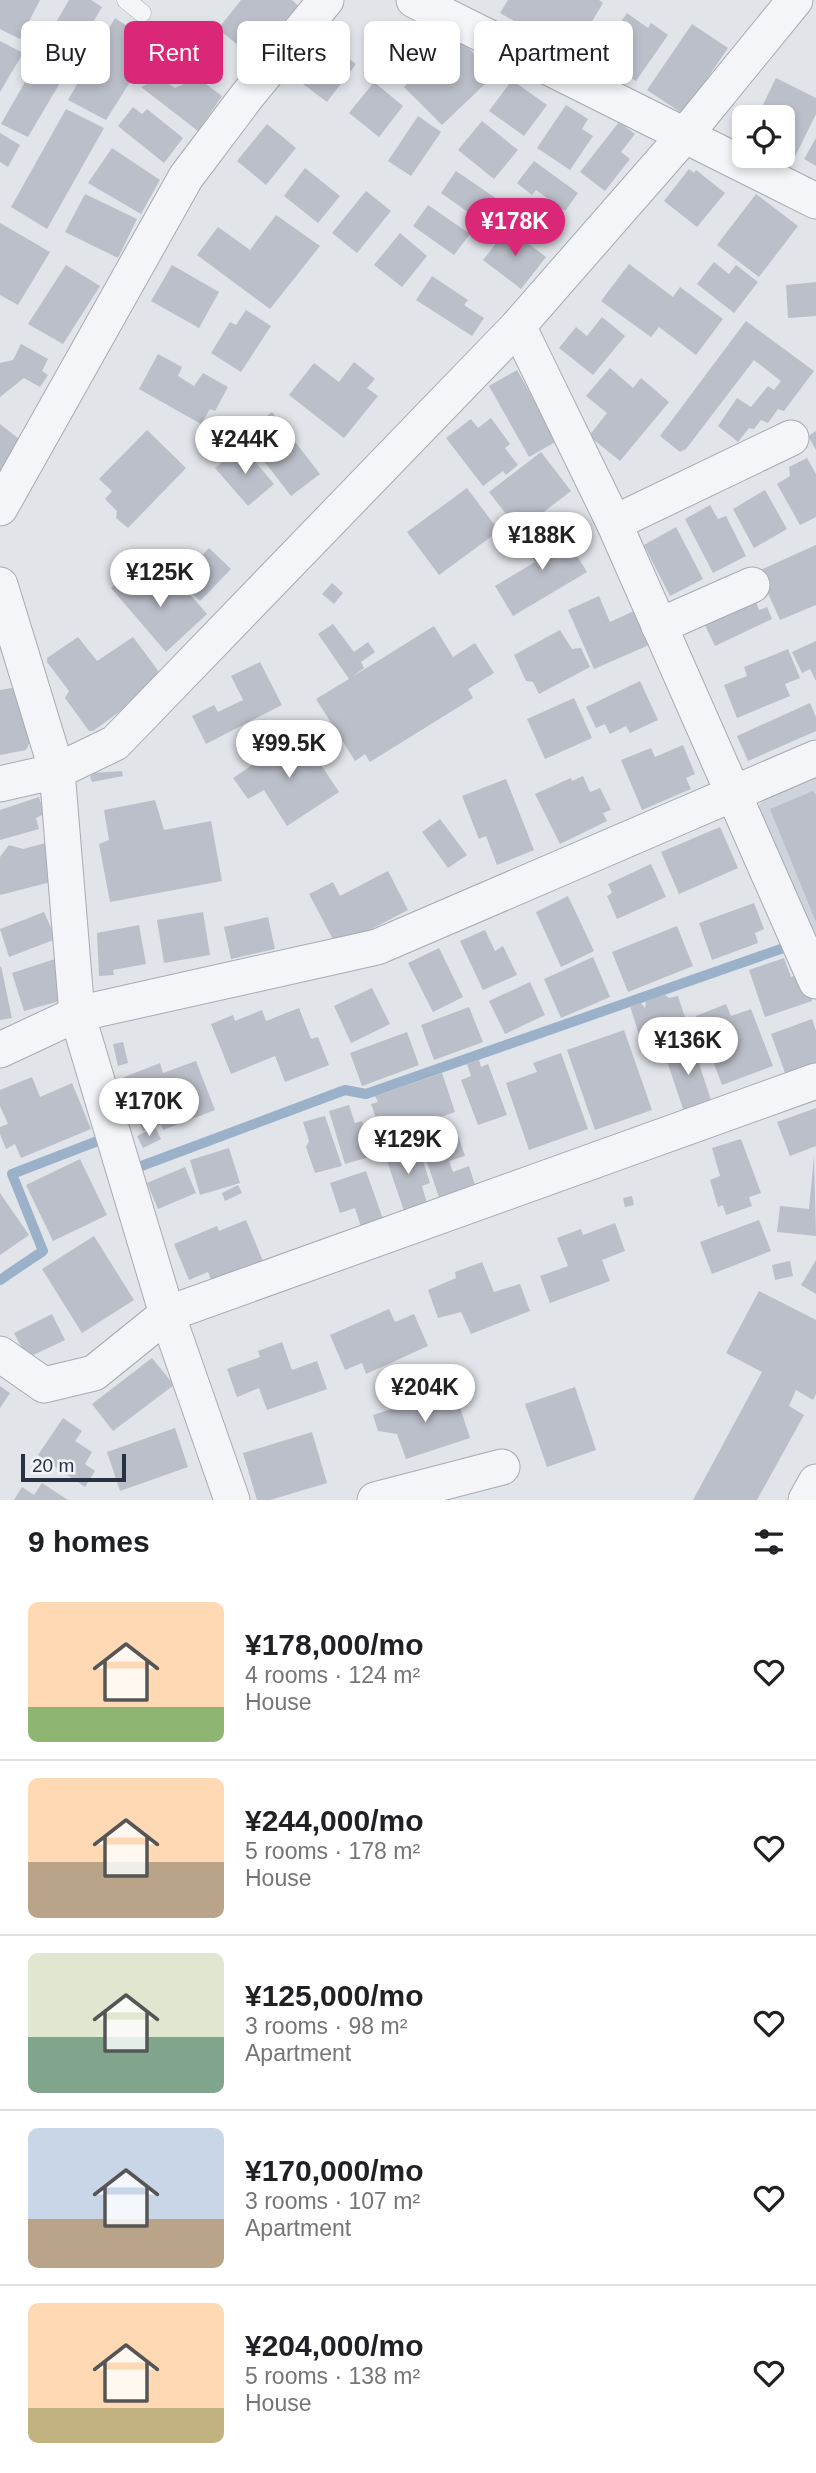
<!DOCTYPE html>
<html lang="en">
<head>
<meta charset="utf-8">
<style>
  :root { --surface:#fff; --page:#f6f6f6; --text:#202124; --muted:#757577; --line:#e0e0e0; --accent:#db2777 }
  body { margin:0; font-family:Arial,sans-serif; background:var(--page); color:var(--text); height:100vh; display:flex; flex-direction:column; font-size:26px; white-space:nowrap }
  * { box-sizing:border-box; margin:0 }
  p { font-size:23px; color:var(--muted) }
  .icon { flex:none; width:38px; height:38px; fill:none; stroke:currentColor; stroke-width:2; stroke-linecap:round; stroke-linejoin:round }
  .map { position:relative; height:1500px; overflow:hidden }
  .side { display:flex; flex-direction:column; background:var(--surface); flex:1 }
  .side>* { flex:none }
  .top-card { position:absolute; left:21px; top:21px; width:775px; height:63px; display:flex; gap:14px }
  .controls { position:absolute; left:732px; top:105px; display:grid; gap:14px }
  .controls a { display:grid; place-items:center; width:63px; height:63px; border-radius:10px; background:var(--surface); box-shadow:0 4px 10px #0003; font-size:35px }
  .scale { position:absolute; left:21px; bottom:18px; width:105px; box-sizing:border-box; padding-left:7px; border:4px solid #293141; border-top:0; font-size:19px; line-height:24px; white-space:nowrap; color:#293141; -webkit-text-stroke:5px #f0f3f7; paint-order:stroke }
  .price { position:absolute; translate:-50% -60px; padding:0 16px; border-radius:24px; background:#fff; color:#222; font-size:23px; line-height:46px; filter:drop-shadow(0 2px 4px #0008) }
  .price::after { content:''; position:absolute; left:50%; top:42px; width:21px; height:16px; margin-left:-10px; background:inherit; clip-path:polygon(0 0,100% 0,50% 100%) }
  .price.current { background:var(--accent); color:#fff }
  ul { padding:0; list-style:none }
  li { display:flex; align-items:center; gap:21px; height:175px; padding:0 28px }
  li+li { border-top:2px solid var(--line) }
  li span { display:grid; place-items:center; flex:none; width:196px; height:140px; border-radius:10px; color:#555 }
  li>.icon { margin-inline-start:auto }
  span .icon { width:84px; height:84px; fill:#fffc; stroke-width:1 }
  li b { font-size:30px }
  h2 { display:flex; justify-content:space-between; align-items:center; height:84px; padding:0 28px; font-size:30px }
  .pill { padding:0 24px; border-radius:10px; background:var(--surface); box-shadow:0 4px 10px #0003; font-size:24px; line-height:63px }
  .pill.current { background:var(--accent); color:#fff }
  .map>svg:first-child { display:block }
  .built { fill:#cfd3db }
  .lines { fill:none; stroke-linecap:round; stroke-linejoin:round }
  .stream { stroke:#9bb0c9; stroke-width:10 }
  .building { fill:#bbbfc9 }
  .lane-casing { stroke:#a6abb3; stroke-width:19 }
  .street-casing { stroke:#a6abb3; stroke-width:37 }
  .path { stroke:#bec2c8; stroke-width:4.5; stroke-dasharray:5 5; stroke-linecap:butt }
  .lane { stroke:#f3f5f8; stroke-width:18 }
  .street { stroke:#f3f5f8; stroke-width:35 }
</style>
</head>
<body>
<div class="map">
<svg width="816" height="1500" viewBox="0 0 816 1500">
  <rect width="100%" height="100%" fill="#e1e4e9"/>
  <path class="built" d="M816 775V955L753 816 764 797Z"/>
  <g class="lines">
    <g class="stream">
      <path d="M128 1171 345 1090 366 1094 795 944"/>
      <path d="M0 1280 43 1251 12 1174 108 1137"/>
    </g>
  </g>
  <g class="building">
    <path d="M0 0H40L20 39 0 29Z"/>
    <path d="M69 0H91L102 7 68 65 35 47 46 24 54 26Z"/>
    <path d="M241 0H292L302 9 259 62 218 29Z"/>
    <path d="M508 0H599L603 3 576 48 544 29 540 36 500 13Z"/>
    <path d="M627 13 648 28 651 23 668 35 636 81 596 59Z"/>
    <path d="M115 18 154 44 106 120 68 100Z"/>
    <path d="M692 24 728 48 683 114 647 90Z"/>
    <path d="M457 36 481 61 473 69 486 83 442 125 404 87Z"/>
    <path d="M0 41 23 53 0 92Z"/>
    <path d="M332 46 356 64 327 102 303 84Z"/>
    <path d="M37 61 64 76 28 137 1 124Z"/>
    <path d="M159 78 175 88 198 78 222 96 198 131 141 87Z"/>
    <path d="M776 78 816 98V114L788 171 765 159 766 156H782V117H757Z"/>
    <path d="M512 80 547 105 524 136 489 111Z"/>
    <path d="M374 82 403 106 379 137 349 113Z"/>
    <path d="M566 105 588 119 582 129 593 136 570 170 537 148Z"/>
    <path d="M133 107 142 114 147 109 183 138 164 163 118 126Z"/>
    <path d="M66 109 104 128 47 229 11 207Z"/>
    <path d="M418 116 441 132 411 176 388 161Z"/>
    <path d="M482 121 518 150 494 179 458 150Z"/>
    <path d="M619 122 635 134 621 152 630 159 605 191 580 172Z"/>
    <path d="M267 124 296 148 266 185 237 161Z"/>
    <path d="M0 133 20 145 8 167 0 162Z"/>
    <path d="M816 138V166L804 159Z"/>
    <path d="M112 148 160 180 141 214 88 183Z"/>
    <path d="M534 161 578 193 565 211 536 190 532 195 517 183Z"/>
    <path d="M305 168 340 196 318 223 284 196Z"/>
    <path d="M689 169 694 173 696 170 725 193 697 227 664 201Z"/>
    <path d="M456 171 497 199 482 222 441 193Z"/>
    <path d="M366 191 391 211 357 253 332 233Z"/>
    <path d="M85 194 137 219 118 258 65 232Z"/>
    <path d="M756 194 798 226 759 277 717 245Z"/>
    <path d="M428 205 470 234 454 255 413 226Z"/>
    <path d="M276 215 320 246 270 309 197 255 218 227 250 250Z"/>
    <path d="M0 223 50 252 18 305 0 295Z"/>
    <path d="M508 228 546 257 521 289 483 260Z"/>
    <path d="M400 233 427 256 402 287 374 265Z"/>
    <path d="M714 262 729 274 736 265 758 282 734 313 697 284Z"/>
    <path d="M629 264 673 297 680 287 723 319 696 355 659 327 651 337 601 301Z"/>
    <path d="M66 265 100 286 63 344 28 324Z"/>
    <path d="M172 265 219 292 199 328 151 301Z"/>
    <path d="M432 276 468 300 464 305 484 318 472 336 416 300Z"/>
    <path d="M816 282V316L788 318 786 285Z"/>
    <path d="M246 310 271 326 241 372 211 353 230 322 236 325Z"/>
    <path d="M602 317 625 336 593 375 559 348 576 327 587 336Z"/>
    <path d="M746 321 814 371 784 411 778 409 768 423 761 420 754 429 749 428 738 442 718 426 737 398 751 407 768 386 774 390 781 381 754 360 686 449 680 452 660 436Z"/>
    <path d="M21 344 48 359 42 371 48 375 40 387 24 378 0 397V363L13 360Z"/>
    <path d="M158 354 182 367 178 376 194 386 203 373 228 387 215 411 210 409 201 424 139 389Z"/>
    <path d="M354 362 375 379 367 388 378 396 344 438 289 395 314 363 339 382Z"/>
    <path d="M610 368 633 388 641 378 669 402 620 461 589 436 607 413 586 396Z"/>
    <path d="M517 370 557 441 529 457 489 386Z"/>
    <path d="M272 412 320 474 291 496 244 435Z"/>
    <path d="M491 418 510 444 505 448 518 465 506 475 503 471 483 486 446 438 471 419 478 428Z"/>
    <path d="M0 424 23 442 0 473Z"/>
    <path d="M147 430 186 468 128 528 116 518 117 511 105 499 112 491 99 479Z"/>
    <path d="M816 431V450L808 436Z"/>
    <path d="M242 446 274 484 248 506 215 468Z"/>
    <path d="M541 452 571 491 519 531 489 492Z"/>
    <path d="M807 458 816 474V517L800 525 777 484 790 476 789 467Z"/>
    <path d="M467 488 499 531 439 575 407 532Z"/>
    <path d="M765 490 787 529 754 548 733 509Z"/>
    <path d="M710 505 718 519 726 516 746 556 713 573 685 519Z"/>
    <path d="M558 525 587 572 513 616 495 586 535 562 524 545Z"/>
    <path d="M676 527 703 579 670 596 644 545Z"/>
    <path d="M816 545V605L780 620 758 571Z"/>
    <path d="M209 548 231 569 200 601 178 580Z"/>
    <path d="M131 569 154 593 167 582 176 591 183 586 207 614 166 652 111 588Z"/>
    <path d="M332 583 343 593 334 604 322 594Z"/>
    <path d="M599 596 610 622 634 611 649 645 594 669 568 610Z"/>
    <path d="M744 599 747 606 756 602 759 610 767 607 772 619 715 646 702 619Z"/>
    <path d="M333 624 354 652 368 642 375 652 361 662 364 668 352 677 434 626 453 657 475 643 494 673 468 689 473 698 370 762 365 754 355 761 316 699 349 679 318 634Z"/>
    <path d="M560 630 572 649 581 648 590 667 539 694 533 682 526 681 514 655Z"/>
    <path d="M78 637 97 661 133 637 162 676 163 680 93 731H89L65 698 69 691 47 662V658Z"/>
    <path d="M816 641V681L810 669 802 673 792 652Z"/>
    <path d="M788 649 800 678 785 684 790 696 737 718 724 685 747 676 744 667Z"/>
    <path d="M260 662 282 705 206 744 192 716 214 705 218 712 243 700 231 676Z"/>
    <path d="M640 681 658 720 630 733 626 726 610 734 605 724 596 728 586 707Z"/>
    <path d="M17 687 30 742 26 750 0 755V690Z"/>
    <path d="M574 698 592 738 545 759 527 719Z"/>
    <path d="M810 703 816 717V731L748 761 737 736Z"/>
    <path d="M300 733 339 792 287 826 264 790 248 799 233 778Z"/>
    <path d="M683 745 695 774 686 778 691 789 642 810 621 760 651 748 655 757Z"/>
    <path d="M122 771 123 776 92 782 90 777 93 773Z"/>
    <path d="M583 776 590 792 600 788 611 810 603 813 607 821 560 844 535 794 571 778 572 781Z"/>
    <path d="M506 779 534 850 497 865 486 836 479 839 462 796Z"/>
    <path d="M813 791 816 795V922L770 809Z"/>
    <path d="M39 797 44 814 36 818 39 829 0 840V810Z"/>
    <path d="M155 800 164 830 211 821 222 881 110 902 99 844 109 840 104 810Z"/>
    <path d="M440 819 467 855 448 868 422 832Z"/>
    <path d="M720 827 738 868 679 894 661 852Z"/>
    <path d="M53 841 55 881 0 895V857L9 845 23 849Z"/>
    <path d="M651 864 666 897 617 919 607 896 612 893 608 884Z"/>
    <path d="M388 871 408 910 337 947 309 894 333 882 340 896Z"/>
    <path d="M568 896 594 951 561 967 536 912Z"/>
    <path d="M754 903 764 929 755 933 758 943 712 960 699 923Z"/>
    <path d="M44 912 56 939 9 957 0 929Z"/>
    <path d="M203 912 210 955 164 963 157 920Z"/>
    <path d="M268 917 275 949 231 959 224 927Z"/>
    <path d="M139 925 146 964 113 970 114 975 99 976 97 933Z"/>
    <path d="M677 926 693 966 628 992 612 952Z"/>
    <path d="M485 930 495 951 503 946 517 975 483 990 460 941Z"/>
    <path d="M439 948 463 997 433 1012 408 963Z"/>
    <path d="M593 957 610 997 561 1018 544 979Z"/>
    <path d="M784 958 791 977 802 973 812 1001 765 1017 749 970Z"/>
    <path d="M55 959 67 999 24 1011 12 973Z"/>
    <path d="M1 966 12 1018 0 1020V967Z"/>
    <path d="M530 982 545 1015 505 1034 489 1001Z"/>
    <path d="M372 988 390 1024 351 1043 334 1006Z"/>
    <path d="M665 995 669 998 678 996 689 1029 643 1047 630 1006 641 1003 645 1008 646 1001Z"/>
    <path d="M726 1004 731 1016 751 1009 773 1066 722 1085 696 1016Z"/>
    <path d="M469 1007 483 1042 434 1060 421 1025Z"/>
    <path d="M299 1008 311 1039 318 1037 329 1065 285 1082 275 1056 231 1074 211 1024 233 1015 235 1021 262 1010 266 1021Z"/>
    <path d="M812 1019 816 1031V1065L789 1084 771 1034Z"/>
    <path d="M624 1030 652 1110 595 1130 567 1050Z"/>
    <path d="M407 1032 419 1065 362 1086 350 1053Z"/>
    <path d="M691 1039 713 1106 685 1115 663 1049Z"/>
    <path d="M123 1042 128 1063 118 1066 113 1044Z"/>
    <path d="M561 1053 588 1129 529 1150 506 1083 537 1072 533 1063Z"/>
    <path d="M479 1060 481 1067 488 1064 507 1115 478 1125 461 1080 471 1076 467 1064Z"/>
    <path d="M196 1061 215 1110 163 1130 161 1124 143 1131 122 1078 160 1063 163 1073Z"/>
    <path d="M442 1073 455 1112 383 1138 371 1104 378 1102 375 1096Z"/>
    <path d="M32 1077 40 1097 72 1083 91 1129 21 1158 15 1144 6 1149 0 1134V1127L8 1124 0 1106V1090Z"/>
    <path d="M349 1105 355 1123 362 1121 373 1156 345 1164 329 1111Z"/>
    <path d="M816 1108V1146L790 1156 777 1122Z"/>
    <path d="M325 1116 342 1166 315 1173 306 1147 309 1141 303 1122Z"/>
    <path d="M155 1127 161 1139 143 1148 137 1136Z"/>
    <path d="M456 1130 465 1156 449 1161 453 1172 469 1166 476 1188 440 1200 420 1142Z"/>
    <path d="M741 1139 761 1193 749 1197 752 1206 726 1215 723 1205 718 1207 710 1180 720 1176 712 1148Z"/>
    <path d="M409 1144 414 1160 422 1158 430 1183 422 1186 427 1203 404 1211 384 1152Z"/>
    <path d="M229 1148 240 1183 200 1195 190 1160Z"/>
    <path d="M814 1156 816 1236 777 1232 780 1206 809 1209Z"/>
    <path d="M80 1159 107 1215 53 1241 26 1185Z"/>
    <path d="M185 1167 196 1193 158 1209 147 1183Z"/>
    <path d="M366 1171 383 1219 361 1227 355 1208 340 1213 330 1183Z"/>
    <path d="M238 1185 242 1193 225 1201 222 1193Z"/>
    <path d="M0 1193 29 1235 0 1255Z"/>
    <path d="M632 1196 634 1205 625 1207 623 1198Z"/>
    <path d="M246 1220 263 1261 212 1282 208 1272 189 1280 174 1244 217 1226 219 1231Z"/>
    <path d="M759 1220 771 1251 712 1274 700 1242Z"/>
    <path d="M615 1223 625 1251 602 1260 610 1281 550 1303 540 1276 568 1266 557 1238 581 1229 583 1235Z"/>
    <path d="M94 1236 134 1300 82 1333 42 1269Z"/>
    <path d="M816 1260V1294L801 1285Z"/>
    <path d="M790 1261 793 1276 775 1280 772 1265Z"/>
    <path d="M482 1262 494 1292 520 1284 530 1311 471 1334 461 1312 438 1318 428 1290 456 1278 455 1272Z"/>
    <path d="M759 1291 816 1320V1394L813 1400 796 1390 789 1406 804 1415 757 1500H693L762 1372 726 1353Z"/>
    <path d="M389 1309 395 1322 414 1314 428 1346 366 1374 362 1363 345 1370 330 1335Z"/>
    <path d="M52 1314 65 1340 27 1358 14 1333Z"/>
    <path d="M282 1342 292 1370 317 1361 327 1389 267 1410 259 1388 237 1397 227 1369 260 1357 258 1351Z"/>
    <path d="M152 1358 174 1385 113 1431 92 1404Z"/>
    <path d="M0 1386 10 1393 0 1408Z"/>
    <path d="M575 1387 596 1450 547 1467 525 1404Z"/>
    <path d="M454 1389 470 1438 406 1459 397 1434 378 1431 373 1415Z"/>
    <path d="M63 1418 82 1431 75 1441 92 1452 85 1464 95 1471 85 1487 38 1455Z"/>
    <path d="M175 1428 188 1467 120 1491 107 1452Z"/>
    <path d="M312 1432 327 1483 270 1500H257L243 1453Z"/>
    <path d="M42 1483 68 1500H14L22 1487 34 1495Z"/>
  </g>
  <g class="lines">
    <g class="lane-casing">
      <path id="lane" d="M126 0 142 13"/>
    </g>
    <g class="street-casing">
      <g id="street">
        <path d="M414 0 816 201"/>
        <path d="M518 326 614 523 816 981"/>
        <path d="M0 508 186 177 247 96 326 0"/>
        <path d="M614 523 791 438"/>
        <path d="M0 585 57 771 77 1014 167 1314 232 1500"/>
        <path d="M659 626 752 585"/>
        <path d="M0 784 57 771 115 743 518 326 685 135 795 0"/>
        <path d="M0 1050 77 1014 377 947 816 758"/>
        <path d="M0 1354 44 1385 94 1373 167 1314 816 1081"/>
        <path d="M375 1500 502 1467"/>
        <path d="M806 1500 816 1482"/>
      </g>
    </g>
    <path class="path" d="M162 29 221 76"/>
    <use href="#lane" class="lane"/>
    <use href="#street" class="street"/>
  </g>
</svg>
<div class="controls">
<a><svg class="icon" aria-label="locate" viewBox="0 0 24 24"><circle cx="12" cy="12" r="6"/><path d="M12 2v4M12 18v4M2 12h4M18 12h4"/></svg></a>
</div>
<div class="scale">20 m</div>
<b class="price current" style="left:515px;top:258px">¥178K</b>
<b class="price" style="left:245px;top:476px">¥244K</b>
<b class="price" style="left:542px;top:572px">¥188K</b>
<b class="price" style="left:160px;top:609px">¥125K</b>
<b class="price" style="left:289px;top:780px">¥99.5K</b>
<b class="price" style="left:688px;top:1077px">¥136K</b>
<b class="price" style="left:149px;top:1138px">¥170K</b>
<b class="price" style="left:408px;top:1176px">¥129K</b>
<b class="price" style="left:425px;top:1424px">¥204K</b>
<div class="top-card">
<a class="pill">Buy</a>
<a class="pill current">Rent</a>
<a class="pill">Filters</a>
<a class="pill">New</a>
<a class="pill">Apartment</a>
</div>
</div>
<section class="side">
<h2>9 homes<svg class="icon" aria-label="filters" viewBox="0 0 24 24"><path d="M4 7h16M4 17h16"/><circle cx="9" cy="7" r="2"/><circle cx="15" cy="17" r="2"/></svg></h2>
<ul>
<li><span style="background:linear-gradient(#ffd9b3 75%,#8fb573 0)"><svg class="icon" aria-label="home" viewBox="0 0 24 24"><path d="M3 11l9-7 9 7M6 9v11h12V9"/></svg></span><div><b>¥178,000/mo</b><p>4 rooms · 124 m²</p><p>House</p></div><svg class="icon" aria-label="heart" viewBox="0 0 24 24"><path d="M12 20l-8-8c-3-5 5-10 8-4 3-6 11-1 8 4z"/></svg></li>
<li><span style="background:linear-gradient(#ffd9b3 60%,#b9a48a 0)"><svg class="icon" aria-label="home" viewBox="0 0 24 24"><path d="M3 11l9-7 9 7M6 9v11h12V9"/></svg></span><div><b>¥244,000/mo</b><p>5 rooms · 178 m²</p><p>House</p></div><svg class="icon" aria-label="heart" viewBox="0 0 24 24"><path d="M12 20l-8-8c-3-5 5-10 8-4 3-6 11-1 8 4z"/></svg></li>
<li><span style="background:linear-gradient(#dfe7d0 60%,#7fa58c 0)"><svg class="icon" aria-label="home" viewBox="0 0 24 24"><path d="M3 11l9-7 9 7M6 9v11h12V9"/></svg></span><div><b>¥125,000/mo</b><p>3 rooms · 98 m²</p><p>Apartment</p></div><svg class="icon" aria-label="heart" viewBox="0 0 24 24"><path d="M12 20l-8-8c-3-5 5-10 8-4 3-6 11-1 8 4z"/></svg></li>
<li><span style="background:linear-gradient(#c9d6e8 65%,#b9a48a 0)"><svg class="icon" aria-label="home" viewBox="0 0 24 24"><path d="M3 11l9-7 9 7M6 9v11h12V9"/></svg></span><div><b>¥170,000/mo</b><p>3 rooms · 107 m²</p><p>Apartment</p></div><svg class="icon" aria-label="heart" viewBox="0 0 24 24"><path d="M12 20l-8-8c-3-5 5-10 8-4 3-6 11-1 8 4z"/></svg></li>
<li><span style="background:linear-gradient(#ffd9b3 75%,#c2b280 0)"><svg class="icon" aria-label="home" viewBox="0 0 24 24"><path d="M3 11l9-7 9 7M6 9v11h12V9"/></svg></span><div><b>¥204,000/mo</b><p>5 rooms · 138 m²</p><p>House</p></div><svg class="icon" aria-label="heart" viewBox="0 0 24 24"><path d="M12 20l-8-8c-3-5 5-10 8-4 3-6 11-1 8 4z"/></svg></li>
</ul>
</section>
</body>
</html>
